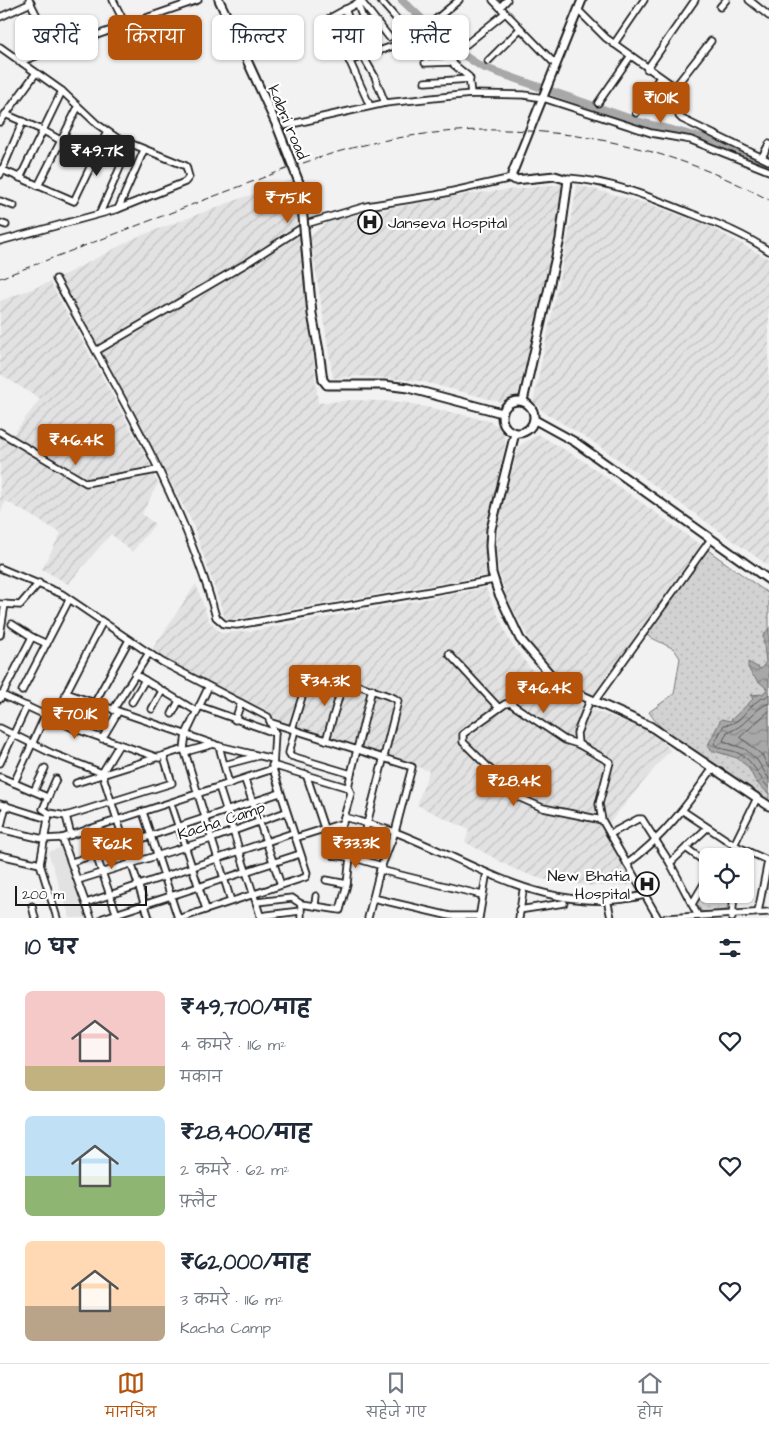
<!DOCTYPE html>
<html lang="hi">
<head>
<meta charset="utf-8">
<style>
  :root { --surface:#fff; --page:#f2f2f3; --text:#1f2937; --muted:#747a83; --line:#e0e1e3; --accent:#b45309 }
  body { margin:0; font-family:"Architects Daughter","Playpen Sans Deva",sans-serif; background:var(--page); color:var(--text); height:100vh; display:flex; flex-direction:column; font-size:19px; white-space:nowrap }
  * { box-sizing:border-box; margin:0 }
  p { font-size:16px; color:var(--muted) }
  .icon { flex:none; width:28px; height:28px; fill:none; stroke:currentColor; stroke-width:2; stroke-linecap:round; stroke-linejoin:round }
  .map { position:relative; height:918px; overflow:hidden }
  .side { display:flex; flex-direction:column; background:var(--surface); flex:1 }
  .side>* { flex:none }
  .hud { position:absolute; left:15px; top:15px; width:500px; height:45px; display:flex; gap:10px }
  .tools { position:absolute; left:699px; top:848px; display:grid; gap:10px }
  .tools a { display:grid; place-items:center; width:55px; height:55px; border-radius:8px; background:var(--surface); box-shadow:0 1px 4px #0004; font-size:25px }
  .scale { position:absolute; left:15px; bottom:12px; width:132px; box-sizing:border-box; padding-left:5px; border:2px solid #1c1c1c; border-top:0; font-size:14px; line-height:18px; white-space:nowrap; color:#1c1c1c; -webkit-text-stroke:4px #fff; paint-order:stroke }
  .price { position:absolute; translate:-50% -42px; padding:0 11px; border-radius:5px; background:var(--accent); color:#fff; font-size:16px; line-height:32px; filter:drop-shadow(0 1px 2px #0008) }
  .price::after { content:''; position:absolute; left:50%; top:30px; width:15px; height:11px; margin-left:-8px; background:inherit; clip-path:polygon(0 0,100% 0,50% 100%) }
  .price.current { background:#222; color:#fff }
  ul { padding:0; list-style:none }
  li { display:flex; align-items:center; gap:15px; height:125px; padding:0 25px }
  li span { display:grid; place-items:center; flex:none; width:140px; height:100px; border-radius:8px; color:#555 }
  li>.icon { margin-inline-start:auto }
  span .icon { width:60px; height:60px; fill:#fffc; stroke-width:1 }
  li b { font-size:21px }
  h2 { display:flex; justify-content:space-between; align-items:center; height:60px; padding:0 25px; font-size:21px }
  .tag { padding:0 18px; border-radius:8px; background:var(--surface); box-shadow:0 1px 4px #0004; font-size:18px; line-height:45px }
  .tag.current { background:var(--accent); color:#fff }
  .tabs { display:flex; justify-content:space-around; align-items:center; height:70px; border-top:1px solid var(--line); background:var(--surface); font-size:14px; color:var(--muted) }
  .tabs a { display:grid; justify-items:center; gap:2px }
  .tabs .current { color:var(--accent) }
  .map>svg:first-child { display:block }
  .built { fill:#e2e2e2 }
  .industrial { fill:url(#industrial-furrows) }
  .grass { fill:url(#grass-dots); stroke:#777 }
  .water { fill:url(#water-waves); stroke:#707070 }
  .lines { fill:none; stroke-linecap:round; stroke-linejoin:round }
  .shore { stroke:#545454; stroke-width:1 }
  .river { stroke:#a8a8a8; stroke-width:8 }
  .minor-casing { stroke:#1c1c1c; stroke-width:9 }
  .tertiary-casing { stroke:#1c1c1c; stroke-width:11 }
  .minor { stroke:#fff; stroke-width:5.5 }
  .tertiary { stroke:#fff; stroke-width:7 }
  .rail { stroke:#1c1c1c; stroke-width:1; stroke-dasharray:8 4; stroke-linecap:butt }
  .tertiary-bridge-casing { stroke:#1c1c1c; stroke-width:11; stroke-linecap:butt }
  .tertiary-bridge { stroke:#fff; stroke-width:7 }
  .labels { text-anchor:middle; stroke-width:4.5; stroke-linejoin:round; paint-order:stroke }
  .street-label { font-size:16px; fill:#1c1c1c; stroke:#fff }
  .poi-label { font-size:16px; fill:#1c1c1c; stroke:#fff; text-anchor:start }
</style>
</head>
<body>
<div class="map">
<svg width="769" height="918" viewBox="0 0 769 918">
  <defs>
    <pattern id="industrial-furrows" width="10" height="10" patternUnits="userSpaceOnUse" patternTransform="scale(1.25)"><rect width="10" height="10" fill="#e2e2e2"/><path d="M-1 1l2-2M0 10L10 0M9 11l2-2" fill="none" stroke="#c1c1c1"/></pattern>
    <pattern id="grass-dots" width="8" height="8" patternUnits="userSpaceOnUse" patternTransform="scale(1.25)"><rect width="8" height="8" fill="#d2d2d2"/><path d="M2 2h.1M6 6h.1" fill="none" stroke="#b4b4b4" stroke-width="1.8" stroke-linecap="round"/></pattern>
    <pattern id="water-waves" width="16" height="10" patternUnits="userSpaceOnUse" patternTransform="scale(1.25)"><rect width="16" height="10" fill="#a8a8a8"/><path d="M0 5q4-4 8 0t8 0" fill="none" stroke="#888"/></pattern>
  </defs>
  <rect width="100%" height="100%" fill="#f2f2f2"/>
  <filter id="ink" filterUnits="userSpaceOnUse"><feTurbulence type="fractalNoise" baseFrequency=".02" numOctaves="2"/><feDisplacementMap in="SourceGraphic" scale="10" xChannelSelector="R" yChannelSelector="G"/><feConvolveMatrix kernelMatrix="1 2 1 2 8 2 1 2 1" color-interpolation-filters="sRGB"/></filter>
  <g filter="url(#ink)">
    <path class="built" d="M65 846 89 918H70L48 852Z"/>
    <g class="industrial">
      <path d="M296 178 318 403 354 400 403 402 487 420 500 427 506 440 485 541 486 575 230 620 225 618 192 522 60 277 137 237Z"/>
      <path d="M564 184 553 253 518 394 509 401 501 402 420 381 358 376 333 378 310 235 333 219 469 194Z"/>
      <path d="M577 185 646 203 707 225 769 259V566L589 439 545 413 533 402 570 227Z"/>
      <path d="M50 282 152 468 86 480 12 436 40 399 0 374V301Z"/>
      <path d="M538 434 582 460 702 546 592 696 575 686 555 671 534 648 508 600 499 572 496 544 501 510 519 446Z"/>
      <path d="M0 436 87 488 153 475 158 483 142 514 155 524 132 552 111 534 68 584 42 569 61 533 6 501 0 513Z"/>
      <path d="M196 584 209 621 221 633 252 631 486 588 509 640 530 668 554 689 576 704 654 732 670 750 604 829 635 885 591 886 541 879 514 869 465 842 469 830 417 805 429 771 403 761 276 722 266 710 183 670 151 651Z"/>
    </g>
    <g class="grass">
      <path d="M705 548 769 594V803C738 782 666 742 649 712L674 694 680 658 674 649 644 634Z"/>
      <path d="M707 882 708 894H730L727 910 702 912 695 901Z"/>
    </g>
    <path class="water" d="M769 628V794L756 782 748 767 737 758 711 750 708 745 721 719 730 721 753 699 750 695 763 694 767 689C759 681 747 674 748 662L761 669 766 662 763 636Z"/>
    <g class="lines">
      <g class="shore">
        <path d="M769 694C765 699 763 697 759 700 746 708 740 725 724 725L714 744C721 751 732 749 740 754 754 761 758 777 769 788"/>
        <path d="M769 703C753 709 744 729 727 732L723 741 745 749 757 760 769 779"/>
        <path d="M769 711 740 737 762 755 769 768"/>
      </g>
      <path class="river" d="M402 0 451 47 482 67 637 121 711 140 769 166"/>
      <g class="minor-casing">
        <g id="minor">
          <path d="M29 0 54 50"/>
          <path d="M113 0 126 26"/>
          <path d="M360 0 389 37"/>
          <path d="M493 0 556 65"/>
          <path d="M749 0 769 16"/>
          <path d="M361 1 330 18 370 106"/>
          <path d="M357 3 376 52"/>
          <path d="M500 7 507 0"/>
          <path d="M720 7 726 0"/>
          <path d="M345 9 363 56 375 77 385 103"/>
          <path d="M578 10 606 38 675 87 679 116 682 119 769 161"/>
          <path d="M0 17 31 3"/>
          <path d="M435 20 459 0"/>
          <path d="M614 44 644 0"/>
          <path d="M430 45 469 77 471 94"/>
          <path d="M0 47 62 91 97 124 117 138 186 166 189 177 185 182 118 209 0 241"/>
          <path d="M463 47 505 13"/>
          <path d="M349 61 414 39 380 0"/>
          <path d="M488 61 520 29"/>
          <path d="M19 62 198 0"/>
          <path d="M425 63 453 62"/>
          <path d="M647 69 695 0"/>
          <path d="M425 82 470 79"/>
          <path d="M675 87 711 41"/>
          <path d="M267 97 283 126 385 103 471 94 524 95 543 98 651 133 691 140 769 171"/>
          <path d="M598 103 630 57"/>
          <path d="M636 113 660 77"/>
          <path d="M5 114 42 130 62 141"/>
          <path d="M0 122 36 73"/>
          <path d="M762 157 769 144"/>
          <path d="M0 169 74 201 107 132"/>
          <path d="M0 175 23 121"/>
          <path d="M20 178 62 91"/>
          <path d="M568 178C611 181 650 197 690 213 718 224 744 234 769 251"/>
          <path d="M38 186 78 107"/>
          <path d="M0 201 14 206"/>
          <path d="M118 209 144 150"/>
          <path d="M100 213 130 145"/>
          <path d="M0 223 6 225"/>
          <path d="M56 279C115 387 183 497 216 617L224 624 237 625 494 580"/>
          <path d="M96 351 247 263 309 223 367 206 436 195 512 178"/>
          <path d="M0 432 86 483 157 470"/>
          <path d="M0 568 62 594 162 662 268 717 275 733 273 769 307 873 306 877 181 918"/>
          <path d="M0 604 20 605 39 583"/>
          <path d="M12 624 32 637"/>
          <path d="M0 635 5 604"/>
          <path d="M449 654 499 708"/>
          <path d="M135 674 196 711"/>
          <path d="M208 688 186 734 184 749 231 901"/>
          <path d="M22 691 69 600"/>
          <path d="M66 693 219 746 273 759"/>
          <path d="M0 694 73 728 159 758"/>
          <path d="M0 699 32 637 47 644"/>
          <path d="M132 702 145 680"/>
          <path d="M594 702 711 539"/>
          <path d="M94 704 129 640"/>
          <path d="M199 706 275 733"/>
          <path d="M152 709 162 691"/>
          <path d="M113 710 149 653"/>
          <path d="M59 713 69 687 102 623"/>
          <path d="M172 714 179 701"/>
          <path d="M235 720 241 703"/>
          <path d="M272 723 412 767 395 832 380 870"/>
          <path d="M0 728 51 753 102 773 149 918"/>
          <path d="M73 728 88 702"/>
          <path d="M292 729 310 671 344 680 394 698 398 701 367 824 355 858"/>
          <path d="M295 730 289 753 291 756 351 774"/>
          <path d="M102 739 118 712"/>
          <path d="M326 740 344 680"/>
          <path d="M578 744 577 733 590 700"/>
          <path d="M219 746 229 784"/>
          <path d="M185 752 214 744"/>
          <path d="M0 763 27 706"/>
          <path d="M224 765 258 756"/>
          <path d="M272 765 349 788"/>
          <path d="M102 773 119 745"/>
          <path d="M306 774 333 855"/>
          <path d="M0 777 47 797"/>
          <path d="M56 779 43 809 49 813 66 816 172 783 164 757"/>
          <path d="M245 780 281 885"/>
          <path d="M14 783 45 716"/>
          <path d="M76 783 184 749"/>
          <path d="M219 787 261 918"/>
          <path d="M34 791 45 768"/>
          <path d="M0 804 48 819"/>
          <path d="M171 804 206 909"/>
          <path d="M683 811 734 845 769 861"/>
          <path d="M143 812 178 918"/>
          <path d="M49 813 40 864 57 918"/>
          <path d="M66 816 71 835"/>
          <path d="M344 817C361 822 378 826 395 832 478 864 549 918 645 895"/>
          <path d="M602 820 543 808 518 797 463 742V734L505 704 510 703 565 740 578 744 610 762 599 804 602 820 658 918"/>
          <path d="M0 829 43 839 62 838 273 769"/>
          <path d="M87 829 118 918"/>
          <path d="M0 830 6 805"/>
          <path d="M610 834 638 819H642L670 863 697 914"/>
          <path d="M62 838 91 918"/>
          <path d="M295 838 343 823"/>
          <path d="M734 845 757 798"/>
          <path d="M686 848 708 864"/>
          <path d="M0 855 40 864"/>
          <path d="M333 855 351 793 348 787 351 774 372 689"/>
          <path d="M333 855 355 858 382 866"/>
          <path d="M72 862 280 793"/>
          <path d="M670 863 707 828"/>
          <path d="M627 864C663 838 688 804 713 768"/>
          <path d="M78 880 211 839 286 812"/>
          <path d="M326 880 347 884"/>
          <path d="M373 898 450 916H479"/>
          <path d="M257 902 292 898 301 904"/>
          <path d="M86 903 293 833"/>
          <path d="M608 904 611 918"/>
          <path d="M692 904 708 877"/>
          <path d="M315 905 316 896"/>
          <path d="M32 906 35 918"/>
          <path d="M519 910 564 903"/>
          <path d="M758 912 768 861"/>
          <path d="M260 916 300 911"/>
          <path d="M103 918 300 854"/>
          <path d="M301 918V904L340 910 347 884 350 857"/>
          <path d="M368 918 380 870 482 895"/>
          <path d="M479 918 486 877"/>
          <path d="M519 918 523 891"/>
          <path d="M666 918 769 912"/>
          <path d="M732 918 734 894"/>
        </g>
      </g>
      <g class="tertiary-casing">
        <g id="tertiary">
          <path d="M219 0 236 36"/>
          <path d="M319 351 323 380 327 385H384L408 388 502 413"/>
          <circle cx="518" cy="417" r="16"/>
          <path d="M523 401 560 239 568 180 555 176 515 180 512 178V174L582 0"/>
          <path d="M535 420 575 442 769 580"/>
          <path d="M515 433 491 529 490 546 492 573 498 592 520 639 550 674 574 692 650 726 769 806"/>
        </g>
      </g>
      <use href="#minor" class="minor"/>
      <use href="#tertiary" class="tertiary"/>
      <path class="rail" d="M0 278C71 251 141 224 212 197 266 177 320 154 377 142 509 114 651 135 769 200"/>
      <g class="tertiary-bridge-casing">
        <path id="tertiary-bridge" d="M236 36 277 126 300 185 312 314 319 351"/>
      </g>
      <use href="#tertiary-bridge" class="tertiary-bridge"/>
    </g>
  </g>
  <defs>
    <g id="hospital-ring" transform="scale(1.25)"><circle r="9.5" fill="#fff" stroke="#1c1c1c" stroke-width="1.5"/><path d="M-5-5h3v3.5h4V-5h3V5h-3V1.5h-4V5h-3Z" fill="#1c1c1c"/></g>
  </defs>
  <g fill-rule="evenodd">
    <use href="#hospital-ring" x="370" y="222"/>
    <use href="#hospital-ring" x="647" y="884"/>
  </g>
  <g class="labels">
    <g class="street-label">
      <text transform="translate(289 122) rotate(67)" y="6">kabri road</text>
      <text transform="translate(221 820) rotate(-18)" y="6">Kacha Camp</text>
    </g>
    <g class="poi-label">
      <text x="388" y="228">Janseva Hospital</text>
      <text x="630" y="881" text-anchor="end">New Bhatia<tspan x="630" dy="18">Hospital</tspan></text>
    </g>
  </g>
</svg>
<div class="tools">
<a><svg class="icon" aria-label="locate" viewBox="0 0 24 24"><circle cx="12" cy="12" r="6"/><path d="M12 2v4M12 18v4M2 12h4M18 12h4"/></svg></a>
</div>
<div class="scale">200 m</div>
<b class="price" style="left:661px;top:124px">₹101K</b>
<b class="price current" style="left:97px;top:177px">₹49.7K</b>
<b class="price" style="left:288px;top:224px">₹75.1K</b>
<b class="price" style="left:76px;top:466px">₹46.4K</b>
<b class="price" style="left:325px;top:707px">₹34.3K</b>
<b class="price" style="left:544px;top:714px">₹46.4K</b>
<b class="price" style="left:75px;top:740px">₹70.1K</b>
<b class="price" style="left:514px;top:807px">₹28.4K</b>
<b class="price" style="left:356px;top:869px">₹33.3K</b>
<b class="price" style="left:112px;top:870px">₹62K</b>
<div class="hud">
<a class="tag">खरीदें</a>
<a class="tag current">किराया</a>
<a class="tag">फ़िल्टर</a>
<a class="tag">नया</a>
<a class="tag">फ़्लैट</a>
</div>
</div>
<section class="side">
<h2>10 घर<svg class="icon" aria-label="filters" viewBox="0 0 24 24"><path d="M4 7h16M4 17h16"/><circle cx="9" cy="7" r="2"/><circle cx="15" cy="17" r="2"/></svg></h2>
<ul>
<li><span style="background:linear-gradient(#f6c9c9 75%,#c2b280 0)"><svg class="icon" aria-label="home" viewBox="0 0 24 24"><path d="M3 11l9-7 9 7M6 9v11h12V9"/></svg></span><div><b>₹49,700/माह</b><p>4 कमरे · 116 m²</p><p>मकान</p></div><svg class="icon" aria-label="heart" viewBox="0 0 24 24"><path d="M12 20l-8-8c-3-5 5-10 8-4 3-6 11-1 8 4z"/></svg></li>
<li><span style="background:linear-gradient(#bfe0f5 60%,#8fb573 0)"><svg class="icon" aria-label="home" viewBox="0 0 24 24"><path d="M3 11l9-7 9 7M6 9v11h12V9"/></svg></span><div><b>₹28,400/माह</b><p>2 कमरे · 62 m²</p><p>फ़्लैट</p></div><svg class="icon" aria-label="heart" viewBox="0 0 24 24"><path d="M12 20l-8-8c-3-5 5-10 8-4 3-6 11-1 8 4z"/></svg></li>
<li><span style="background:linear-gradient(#ffd9b3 65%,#b9a48a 0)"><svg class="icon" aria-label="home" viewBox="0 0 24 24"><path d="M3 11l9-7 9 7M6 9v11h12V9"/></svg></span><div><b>₹62,000/माह</b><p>3 कमरे · 116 m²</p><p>Kacha Camp</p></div><svg class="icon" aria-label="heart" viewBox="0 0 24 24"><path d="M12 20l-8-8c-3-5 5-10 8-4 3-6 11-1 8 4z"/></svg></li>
</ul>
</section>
<nav class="tabs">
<a class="current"><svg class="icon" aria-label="map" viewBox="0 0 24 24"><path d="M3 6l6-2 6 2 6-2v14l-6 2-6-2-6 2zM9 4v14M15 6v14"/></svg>मानचित्र</a>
<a><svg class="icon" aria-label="saved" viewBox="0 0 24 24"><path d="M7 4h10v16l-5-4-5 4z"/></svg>सहेजे गए</a>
<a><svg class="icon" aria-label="home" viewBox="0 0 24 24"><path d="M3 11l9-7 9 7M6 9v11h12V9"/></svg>होम</a>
</nav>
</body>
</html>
